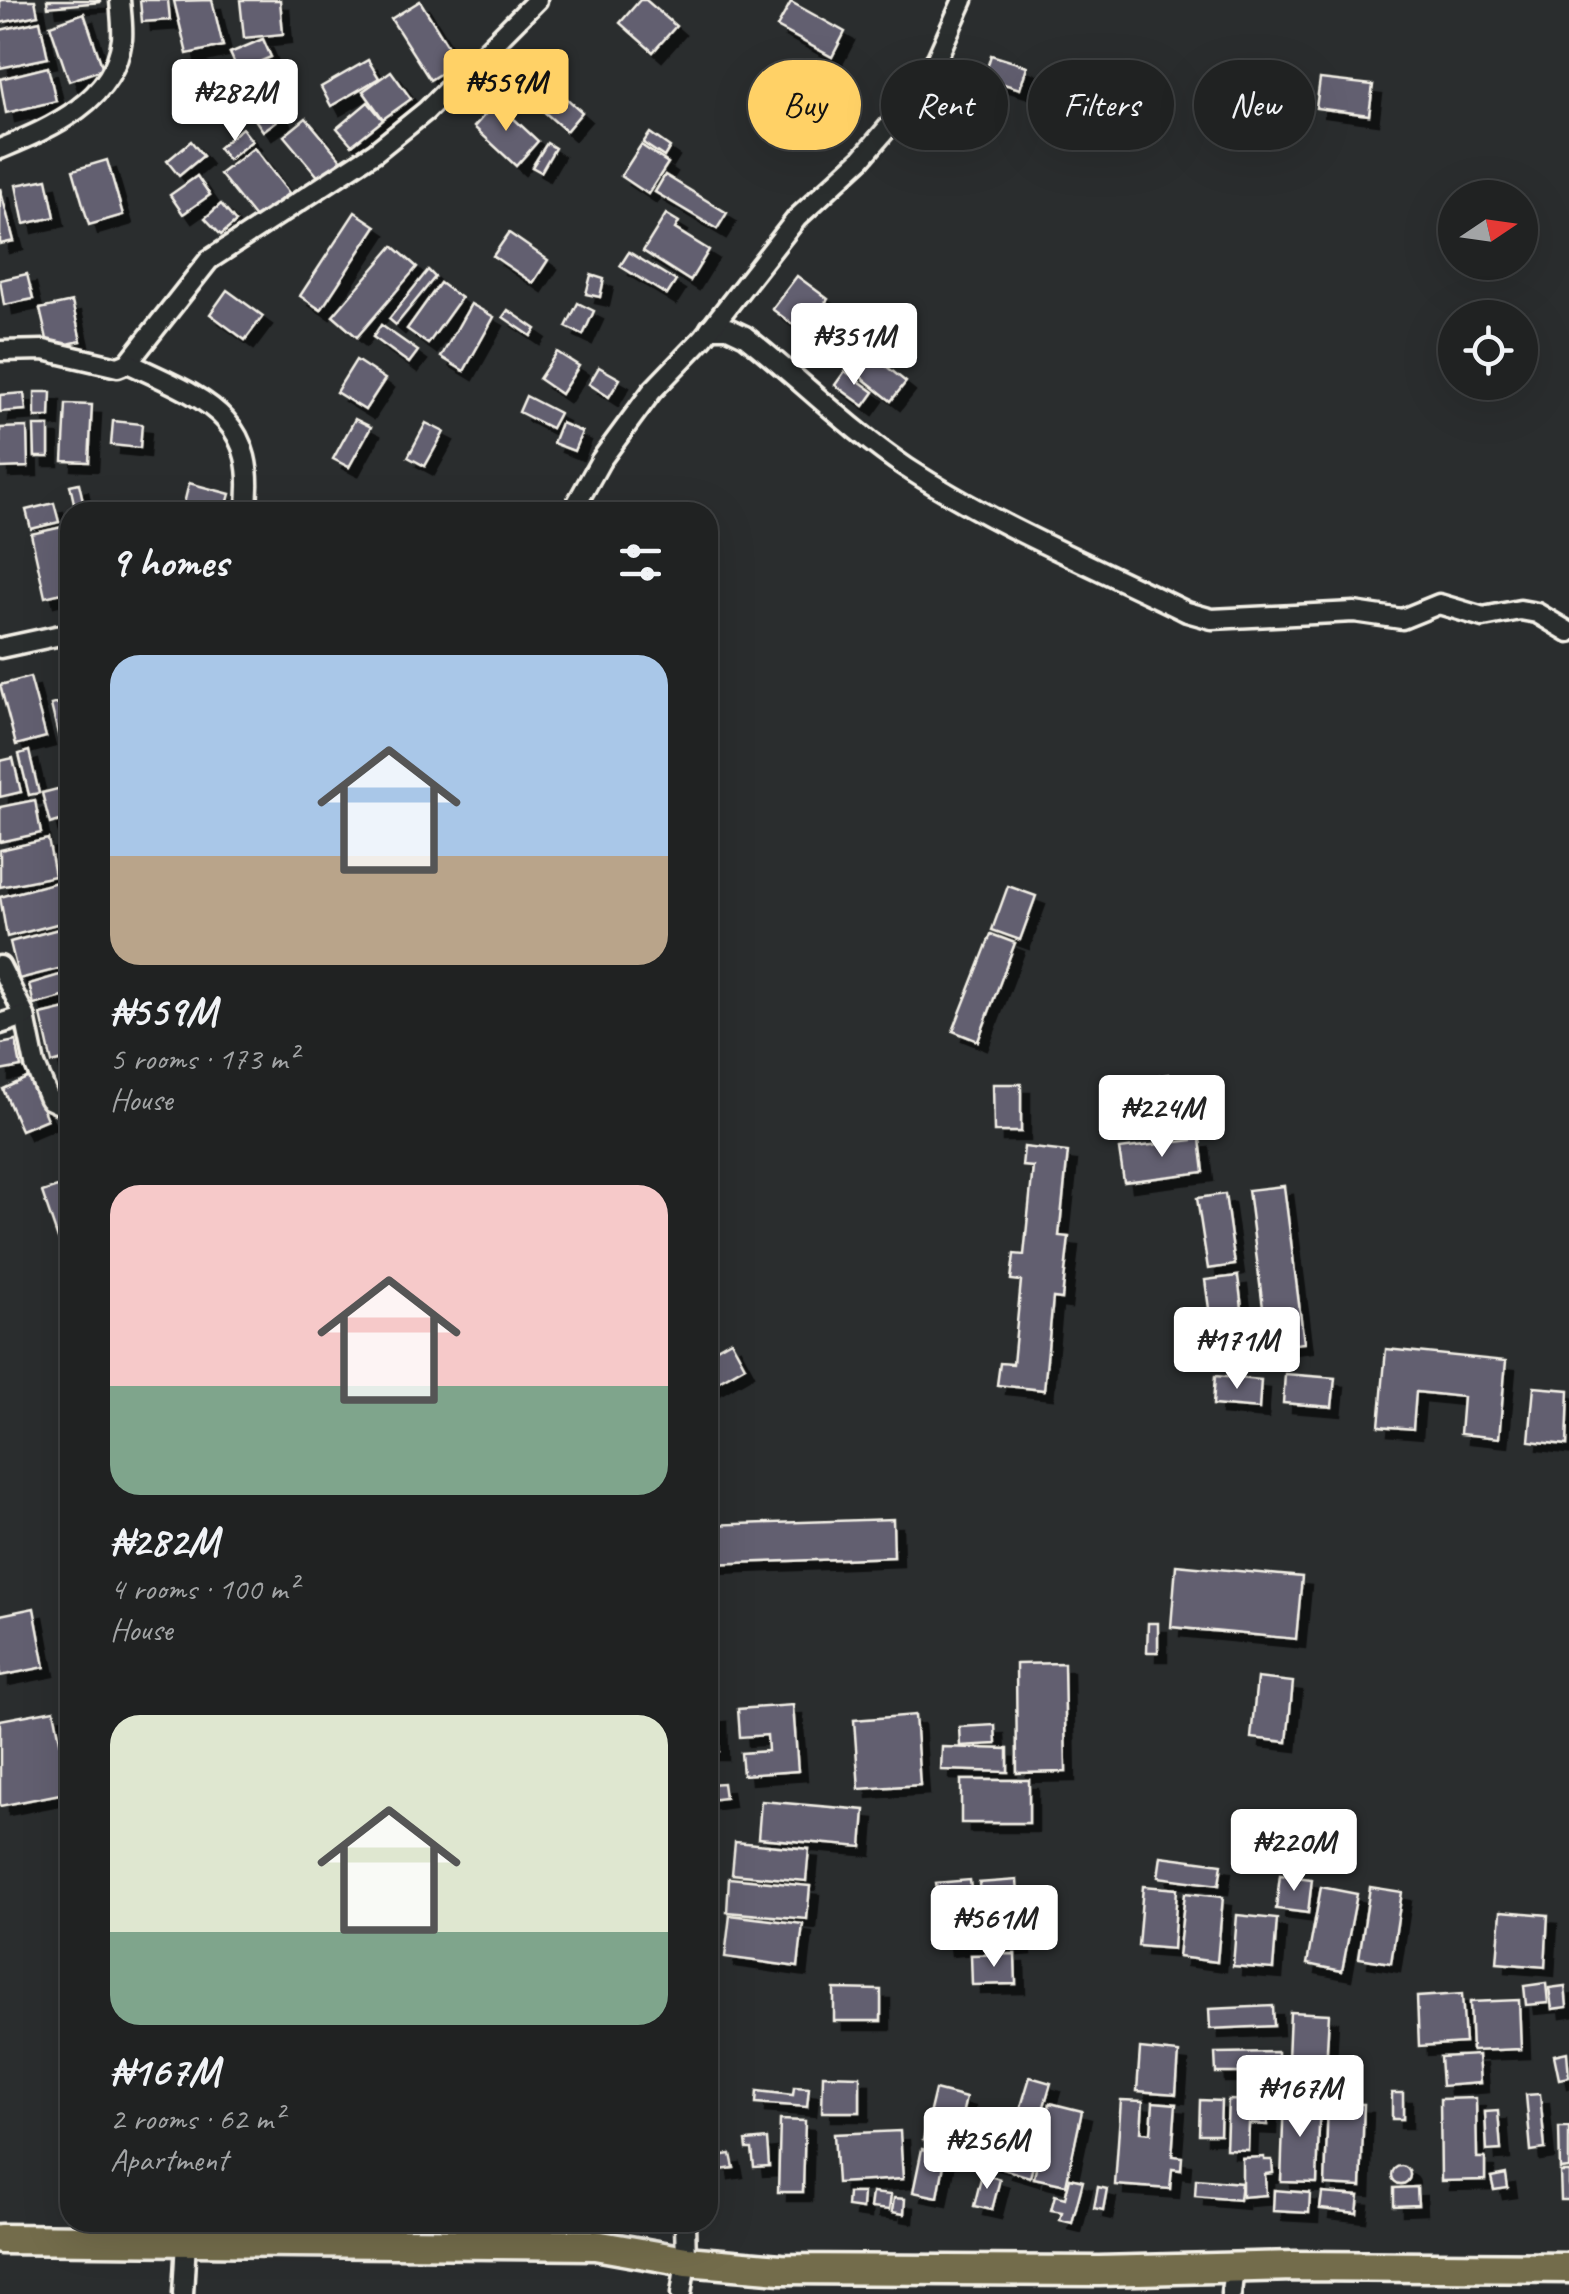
<!DOCTYPE html>
<html lang="en">
<head>
<meta charset="utf-8">
<style>
  :root { --surface:#202222; --page:#282a2a; --text:#f1f3f6; --muted:#a2a4a5; --line:#3d3f40; --accent:#ffd166 }
  body { margin:0; font-family:Caveat,sans-serif; background:var(--page); color:var(--text); height:100vh; display:flex; flex-direction:column; font-size:38px; white-space:nowrap }
  * { box-sizing:border-box; margin:0 }
  p { font-size:32px; color:var(--muted) }
  .icon { flex:none; width:55px; height:55px; fill:none; stroke:currentColor; stroke-width:2; stroke-linecap:round; stroke-linejoin:round }
  .map { position:relative; flex:1; overflow:hidden }
  .panel { position:absolute; left:60px; top:502px; width:658px; height:1730px; display:flex; flex-direction:column; background:var(--surface); border-radius:30px; box-shadow:0 10px 40px #0002,0 0 0 2px var(--line) }
  .panel>* { flex:none }
  .top-card { position:absolute; left:748px; top:60px; width:670px; height:90px; display:flex; gap:20px }
  .needle { width:65px; rotate:77deg }
  .tools { position:absolute; left:1438px; top:180px; display:grid; gap:20px }
  .tools a { display:grid; place-items:center; width:100px; height:100px; border-radius:50%; background:var(--surface); box-shadow:0 10px 40px #0002,0 0 0 2px var(--line); font-size:50px }
  .price { position:absolute; translate:-50% -85px; padding:0 22px; border-radius:10px; background:#fff; color:#222; font-size:32px; line-height:65px; filter:drop-shadow(0 2px 5px #0008) }
  .price::after { content:''; position:absolute; left:50%; top:60px; width:30px; height:22px; margin-left:-15px; background:inherit; clip-path:polygon(0 0,100% 0,50% 100%) }
  .price.selected { background:var(--accent); color:#111 }
  ul { padding:0; list-style:none }
  li { display:grid; align-content:center; gap:20px; height:530px; padding:0 50px }
  li span { display:grid; place-items:center; height:310px; border-radius:30px; color:#555 }
  li>.icon { margin-inline-start:auto }
  span .icon { width:180px; height:180px; fill:#fffc; stroke-width:1 }
  li b { font-size:42px }
  h2 { display:flex; justify-content:space-between; align-items:center; height:120px; padding:0 50px; font-size:42px }
  .tag { padding:0 35px; border-radius:45px; background:var(--surface); box-shadow:0 10px 40px #0002,0 0 0 2px var(--line); font-size:35px; line-height:90px }
  .tag.selected { background:var(--accent); color:#111 }
  .map>svg:first-child { display:block }
  .building { fill:#625e6f; stroke:#f4f1e8; stroke-width:2.5; filter:url(#shadow) }
  .lines { fill:none; stroke-linecap:round; stroke-linejoin:round }
  .street-casing { stroke:#f4f1e8; stroke-width:25 }
  .primary-casing { stroke:#f4f1e8; stroke-width:35 }
  .street { stroke:#2a2d2e; stroke-width:18 }
  .primary { stroke:#736c4b; stroke-width:28 }
</style>
</head>
<body>
<div class="map">
<svg width="1569" height="2294" viewBox="0 0 1569 2294">
  <defs>
    <filter id="shadow"><feDropShadow dx="9" dy="9" stdDeviation="0" flood-color="#0009"/></filter>
  </defs>
  <rect width="100%" height="100%" fill="#2a2d2e"/>
  <filter id="ink" filterUnits="userSpaceOnUse"><feTurbulence type="fractalNoise" baseFrequency=".01" numOctaves="2"/><feDisplacementMap in="SourceGraphic" scale="20" xChannelSelector="R" yChannelSelector="G"/><feConvolveMatrix kernelMatrix="1 2 1 2 8 2 1 2 1" color-interpolation-filters="sRGB"/></filter>
  <g filter="url(#ink)">
    <g class="building">
      <path d="M0 0H35L38 15 0 23Z"/>
      <path d="M47 0H100V2L48 7Z"/>
      <path d="M140 0H168L170 20 142 22Z"/>
      <path d="M212 0 223 46 187 54 174 1Z"/>
      <path d="M240 0H280L283 34 244 38Z"/>
      <path d="M640 0H646L676 26 653 52 620 23Z"/>
      <path d="M420 1 458 62 430 80 391 19Z"/>
      <path d="M791 2 845 32 832 57 777 27Z"/>
      <path d="M84 13 103 69 69 81 50 25Z"/>
      <path d="M40 21 48 58 0 68V30Z"/>
      <path d="M263 39 271 57 238 71 230 53Z"/>
      <path d="M991 55 1027 66 1020 89 984 78Z"/>
      <path d="M368 60 379 78 331 106 321 87Z"/>
      <path d="M527 63 582 112 566 131 510 82Z"/>
      <path d="M48 67 56 101 6 113 0 79Z"/>
      <path d="M391 71 411 99 383 119 363 91Z"/>
      <path d="M1320 79 1373 85 1369 115 1316 108Z"/>
      <path d="M368 102 383 120 352 145 337 128Z"/>
      <path d="M496 102 538 141 516 166 474 127Z"/>
      <path d="M274 105 282 117 263 131 254 118Z"/>
      <path d="M306 118 343 162 321 180 284 136Z"/>
      <path d="M242 128 252 141 228 160 218 148Z"/>
      <path d="M650 133 670 147 664 157 643 143Z"/>
      <path d="M191 141 203 156 179 176 167 161Z"/>
      <path d="M547 143 555 148 541 172 532 167Z"/>
      <path d="M641 145 668 163 648 194 621 176Z"/>
      <path d="M254 148 289 193 256 219 220 174Z"/>
      <path d="M107 160 123 215 89 225 73 170Z"/>
      <path d="M665 175 727 213 717 229 655 192Z"/>
      <path d="M197 176 210 195 183 214 170 195Z"/>
      <path d="M47 179 55 217 24 224 16 185Z"/>
      <path d="M0 188 14 241 0 244Z"/>
      <path d="M221 204 236 222 221 235 205 218Z"/>
      <path d="M355 212 376 226 321 310 300 296Z"/>
      <path d="M666 214 679 222 675 229 709 250 690 281 643 251Z"/>
      <path d="M509 233 548 260 533 283 493 256Z"/>
      <path d="M393 246 417 267 357 337 333 316Z"/>
      <path d="M629 252 676 281 667 295 620 266Z"/>
      <path d="M428 270 435 277 396 325 389 319Z"/>
      <path d="M27 274 33 299 4 305 0 280Z"/>
      <path d="M591 275 604 279 600 297 586 294Z"/>
      <path d="M797 276 828 299 803 332 772 309Z"/>
      <path d="M440 283 461 298 428 344 407 329Z"/>
      <path d="M227 290 263 316 245 340 210 314Z"/>
      <path d="M72 302 81 341 49 348 40 309Z"/>
      <path d="M578 303 594 311 583 335 566 327Z"/>
      <path d="M471 304 494 317 464 371 441 357Z"/>
      <path d="M508 310 536 329 531 336 503 317Z"/>
      <path d="M381 325 418 351 409 363 373 337Z"/>
      <path d="M557 352 579 366 561 394 539 379Z"/>
      <path d="M871 354 906 382 891 401 856 373Z"/>
      <path d="M356 360 385 379 365 410 336 392Z"/>
      <path d="M599 367 620 379 609 397 589 384Z"/>
      <path d="M845 371 874 392 864 406 835 385Z"/>
      <path d="M35 392H51L50 417H35Z"/>
      <path d="M24 393 26 410 0 412V395Z"/>
      <path d="M526 396 559 413 551 428 519 412Z"/>
      <path d="M66 404 92 405 89 462 63 461Z"/>
      <path d="M355 419 371 427 349 467 333 459Z"/>
      <path d="M113 421 142 424 140 448 111 445Z"/>
      <path d="M426 423 444 432 425 466 408 457Z"/>
      <path d="M561 423 582 432 574 451 553 443Z"/>
      <path d="M34 426H49V457H35Z"/>
      <path d="M27 427 28 467 0 468V428Z"/>
      <path d="M79 483 83 501 74 503 70 485Z"/>
      <path d="M189 483 230 494 225 512H201L183 508Z"/>
      <path d="M54 503 59 522 31 529 26 510Z"/>
      <path d="M62 527 70 564V591L45 597 31 534Z"/>
      <path d="M30 677 46 737 16 745 0 685Z"/>
      <path d="M70 700V735L59 738 51 705Z"/>
      <path d="M29 751 39 793 29 795 19 754Z"/>
      <path d="M13 758 21 792 0 797V761Z"/>
      <path d="M69 786 70 818 50 824 42 793Z"/>
      <path d="M35 800 41 833 0 842V807Z"/>
      <path d="M48 839 55 876 0 887V850Z"/>
      <path d="M57 882 68 921 7 937 0 897Z"/>
      <path d="M1008 886 1036 896 1020 940 992 930Z"/>
      <path d="M70 926V966L19 979 10 942Z"/>
      <path d="M991 934 1015 943 978 1041 953 1031Z"/>
      <path d="M70 972V995L34 1005 29 984Z"/>
      <path d="M70 1008V1058L52 1063 41 1015Z"/>
      <path d="M16 1041 21 1067 0 1071V1044Z"/>
      <path d="M1169 1074 1174 1094 1158 1098 1154 1077Z"/>
      <path d="M29 1077 47 1119 21 1130 3 1089Z"/>
      <path d="M993 1084H1021V1132H994Z"/>
      <path d="M1200 1139 1204 1172 1124 1182 1119 1149Z"/>
      <path d="M1024 1147 1068 1152 1059 1236 1069 1237 1062 1299 1053 1298 1044 1390 997 1385 1000 1363 1013 1364 1021 1281 1011 1280 1014 1254 1024 1255 1033 1167 1022 1166Z"/>
      <path d="M70 1183V1235L58 1239 42 1192Z"/>
      <path d="M1284 1186 1304 1343 1268 1347 1248 1190Z"/>
      <path d="M1225 1194 1235 1265 1208 1269 1197 1198Z"/>
      <path d="M1238 1276 1246 1341 1214 1345 1205 1280Z"/>
      <path d="M731 1340 745 1366 708 1387V1353Z"/>
      <path d="M1386 1349 1506 1361 1499 1438 1460 1434 1463 1397 1416 1392 1413 1429 1379 1426Z"/>
      <path d="M1285 1374 1335 1378 1332 1407 1283 1403Z"/>
      <path d="M1215 1376 1261 1380 1259 1409 1213 1405Z"/>
      <path d="M1534 1387 1569 1390 1567 1445 1529 1441Z"/>
      <path d="M893 1519 894 1557 708 1564V1525Z"/>
      <path d="M1176 1565 1302 1577 1296 1639 1171 1627Z"/>
      <path d="M34 1608 45 1667 0 1676V1615Z"/>
      <path d="M1148 1623H1158V1652H1147Z"/>
      <path d="M1064 1663 1066 1772 1017 1773 1016 1664Z"/>
      <path d="M1257 1678 1293 1682 1287 1742 1251 1738Z"/>
      <path d="M793 1705 798 1771 743 1775 741 1753 768 1751 767 1735 740 1737 738 1709Z"/>
      <path d="M54 1710 70 1792 0 1806V1720Z"/>
      <path d="M718 1713 719 1751H708V1714Z"/>
      <path d="M915 1715 920 1785 859 1789 854 1720Z"/>
      <path d="M995 1725 996 1744 960 1746 959 1727Z"/>
      <path d="M942 1747 1008 1749V1772L941 1770Z"/>
      <rect x="961" y="1780" width="68" height="43"/>
      <path d="M723 1783 725 1798 708 1800V1784Z"/>
      <path d="M761 1801 865 1810 862 1847 758 1838Z"/>
      <path d="M735 1842 809 1849 806 1881 732 1874Z"/>
      <path d="M1161 1856 1222 1864 1219 1885 1158 1877Z"/>
      <path d="M1280 1875 1312 1879 1308 1913 1276 1909Z"/>
      <path d="M729 1878 810 1886 807 1919 727 1912Z"/>
      <path d="M970 1880 977 1944 943 1947 936 1883Z"/>
      <path d="M1017 1880 1022 1945 984 1948 979 1883Z"/>
      <path d="M1143 1886 1177 1889 1173 1949 1138 1946Z"/>
      <path d="M1321 1887 1357 1894 1342 1971 1307 1964Z"/>
      <path d="M1370 1887 1402 1892 1391 1963 1359 1958Z"/>
      <path d="M1185 1893 1223 1897 1217 1962 1178 1957Z"/>
      <path d="M1501 1911 1548 1915 1545 1967 1497 1963Z"/>
      <path d="M730 1915 803 1924 798 1967 725 1957Z"/>
      <path d="M1237 1915 1277 1919 1273 1969 1233 1966Z"/>
      <path d="M1015 1954 1016 1984 972 1985 971 1955Z"/>
      <path d="M1546 1983 1548 2003 1526 2005 1524 1986Z"/>
      <path d="M1565 1986 1567 2007 1552 2009 1549 1988Z"/>
      <path d="M834 1989 881 1990V2021H834Z"/>
      <path d="M1462 1994 1465 2043 1419 2046 1417 1997Z"/>
      <path d="M1519 2000 1521 2049 1472 2051 1470 2002Z"/>
      <path d="M1273 2006 1274 2026 1210 2029 1209 2009Z"/>
      <path d="M1290 2012 1329 2014 1325 2085 1287 2083Z"/>
      <path d="M1140 2049 1179 2053 1176 2094 1137 2091Z"/>
      <path d="M1278 2052V2073H1216L1215 2053Z"/>
      <path d="M1567 2052 1569 2077 1559 2079 1554 2055Z"/>
      <path d="M1478 2055 1480 2083 1442 2086 1440 2057Z"/>
      <path d="M823 2075 860 2076V2112H822Z"/>
      <path d="M1030 2077 1051 2083 1038 2126 1017 2120Z"/>
      <path d="M794 2087 809 2088 807 2107 756 2103 757 2091 793 2095Z"/>
      <path d="M935 2090 966 2098 954 2148 923 2140Z"/>
      <rect x="1392" y="2093" width="11" height="26"/>
      <path d="M1540 2094 1545 2149 1531 2151 1526 2095Z"/>
      <path d="M1284 2096 1320 2098 1317 2183 1281 2182Z"/>
      <path d="M1476 2098 1477 2158H1485V2180L1441 2181 1440 2099Z"/>
      <path d="M1121 2100 1143 2101 1141 2132 1151 2133 1153 2102 1176 2104 1172 2156 1182 2157 1181 2170 1172 2169 1170 2189 1115 2185Z"/>
      <path d="M1200 2100 1221 2101 1220 2134H1199Z"/>
      <path d="M1228 2100 1268 2101 1267 2125 1249 2124 1248 2150 1226 2149Z"/>
      <path d="M1050 2103 1082 2111 1066 2185 1034 2178Z"/>
      <path d="M1328 2103 1364 2104 1361 2187 1325 2185Z"/>
      <path d="M1498 2111 1501 2150 1487 2151 1485 2112Z"/>
      <path d="M780 2120 805 2121 803 2192H778Z"/>
      <path d="M1015 2125 1042 2132 1030 2177 1003 2169Z"/>
      <path d="M1559 2127H1569V2168L1560 2169Z"/>
      <path d="M900 2131 903 2179 837 2183 834 2134Z"/>
      <path d="M767 2139 769 2166 754 2167 752 2149H747L746 2141Z"/>
      <path d="M996 2141 1006 2144 1000 2164 990 2161Z"/>
      <path d="M922 2149 946 2154 938 2197 913 2192Z"/>
      <path d="M731 2154 734 2168 720 2170 718 2156Z"/>
      <path d="M1264 2157V2160H1272L1273 2173 1265 2174 1266 2195 1242 2197V2158Z"/>
      <circle cx="1401" cy="2175" r="9"/>
      <path d="M1560 2172H1569V2200H1561Z"/>
      <path d="M982 2174 1000 2179 992 2210 974 2206Z"/>
      <path d="M1506 2174 1508 2188 1494 2190 1491 2177Z"/>
      <path d="M1070 2178 1083 2181 1072 2223 1060 2220 1062 2212 1051 2210 1055 2195 1065 2198Z"/>
      <path d="M1196 2179 1241 2183 1239 2200 1195 2196Z"/>
      <path d="M1098 2187 1107 2189 1103 2210 1094 2208Z"/>
      <path d="M1417 2187 1418 2205 1394 2206V2188Z"/>
      <path d="M1274 2190 1310 2193 1309 2213 1273 2211Z"/>
      <path d="M848 2193H863L862 2209 847 2207Z"/>
      <path d="M872 2193 891 2195 889 2210 870 2208Z"/>
      <path d="M1322 2193 1359 2196 1357 2213 1320 2209Z"/>
      <path d="M894 2198 905 2199 904 2214 892 2212Z"/>
    </g>
    <g class="lines">
      <g class="street-casing">
        <g id="street">
          <path d="M0 149C50 128 114 102 122 39 123 27 121 13 120 0"/>
          <path d="M710 328H728L745 336C800 379 849 429 907 468 994 525 1094 566 1187 612L1212 619 1354 612 1402 619 1439 604 1483 617 1520 610 1537 613 1569 632"/>
          <path d="M0 351 44 350 118 367 128 363 209 260 375 152 426 111 537 0"/>
          <path d="M128 363C202 398 260 415 246 512"/>
          <path d="M572 512 601 460 652 391 703 338 797 218 862 158 896 118 937 58 963 0"/>
          <path d="M0 648 70 633"/>
          <path d="M0 966 25 1016 35 1065 49 1099 70 1109"/>
          <path d="M0 1024 25 1016"/>
          <path d="M183 2294 186 2241"/>
          <path d="M681 2294 686 2261 685 2222"/>
          <path d="M1231 2294 1234 2267"/>
        </g>
      </g>
      <g class="primary-casing">
        <path id="primary" d="M0 2239 595 2245 686 2261 781 2269 1099 2271 1294 2266 1569 2268"/>
      </g>
      <use href="#street" class="street"/>
      <use href="#primary" class="primary"/>
    </g>
  </g>
</svg>
<div class="tools">
<a><svg class="needle" viewBox="-14 -14 28 28"><path d="M0-13l5 13h-10z" fill="#e53935"/><path d="M0 13l5-13h-10z" fill="#a2a4a5"/></svg></a>
<a><svg class="icon" aria-label="locate" viewBox="0 0 24 24"><circle cx="12" cy="12" r="6"/><path d="M12 2v4M12 18v4M2 12h4M18 12h4"/></svg></a>
</div>
<b class="price selected" style="left:506px;top:134px">₦559M</b>
<b class="price" style="left:235px;top:144px">₦282M</b>
<b class="price" style="left:854px;top:388px">₦351M</b>
<b class="price" style="left:1162px;top:1160px">₦224M</b>
<b class="price" style="left:1237px;top:1392px">₦171M</b>
<b class="price" style="left:1294px;top:1894px">₦220M</b>
<b class="price" style="left:994px;top:1970px">₦561M</b>
<b class="price" style="left:1300px;top:2140px">₦167M</b>
<b class="price" style="left:987px;top:2192px">₦256M</b>
<div class="top-card">
<a class="tag selected">Buy</a>
<a class="tag">Rent</a>
<a class="tag">Filters</a>
<a class="tag">New</a>
</div>
<section class="panel">
<h2>9 homes<svg class="icon" aria-label="filters" viewBox="0 0 24 24"><path d="M4 7h16M4 17h16"/><circle cx="9" cy="7" r="2"/><circle cx="15" cy="17" r="2"/></svg></h2>
<ul>
<li><span style="background:linear-gradient(#a9c7e8 65%,#b9a48a 0)"><svg class="icon" aria-label="home" viewBox="0 0 24 24"><path d="M3 11l9-7 9 7M6 9v11h12V9"/></svg></span><div><b>₦559M</b><p>5 rooms · 173 m²</p><p>House</p></div></li>
<li><span style="background:linear-gradient(#f6c9c9 65%,#7fa58c 0)"><svg class="icon" aria-label="home" viewBox="0 0 24 24"><path d="M3 11l9-7 9 7M6 9v11h12V9"/></svg></span><div><b>₦282M</b><p>4 rooms · 100 m²</p><p>House</p></div></li>
<li><span style="background:linear-gradient(#dfe7d0 70%,#7fa58c 0)"><svg class="icon" aria-label="home" viewBox="0 0 24 24"><path d="M3 11l9-7 9 7M6 9v11h12V9"/></svg></span><div><b>₦167M</b><p>2 rooms · 62 m²</p><p>Apartment</p></div></li>
</ul>
</section>
</div>
</body>
</html>
